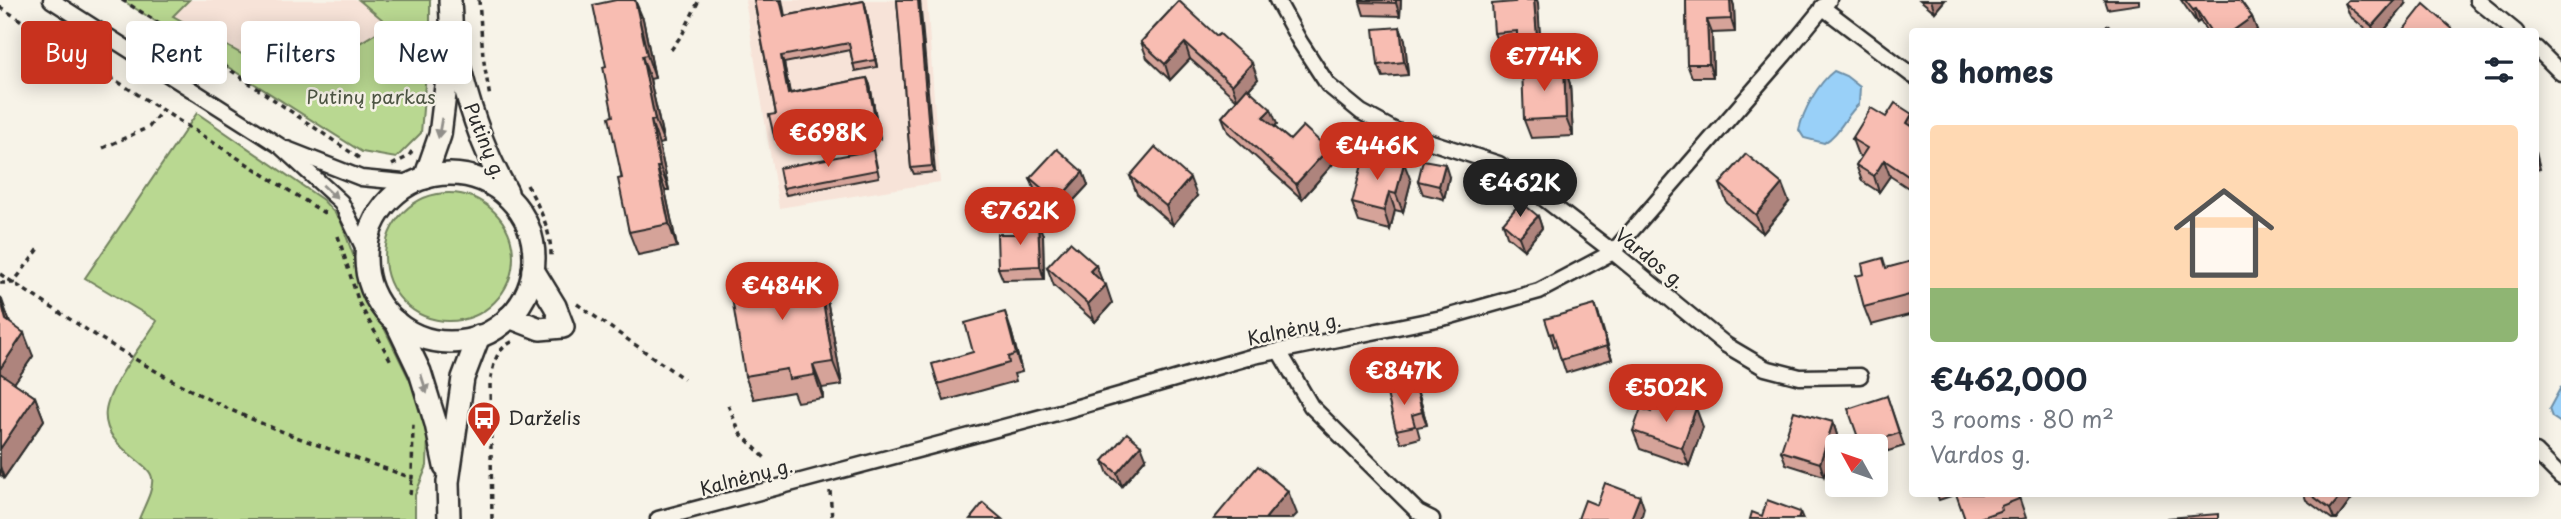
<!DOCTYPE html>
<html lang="en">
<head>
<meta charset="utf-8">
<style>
  :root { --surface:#fff; --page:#f6f6f7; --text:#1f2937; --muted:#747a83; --line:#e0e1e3; --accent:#c8321e }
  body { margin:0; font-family:"Playpen Sans",sans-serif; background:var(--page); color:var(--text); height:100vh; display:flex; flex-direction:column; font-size:26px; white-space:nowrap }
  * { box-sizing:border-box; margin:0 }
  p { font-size:23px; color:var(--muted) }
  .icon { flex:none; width:38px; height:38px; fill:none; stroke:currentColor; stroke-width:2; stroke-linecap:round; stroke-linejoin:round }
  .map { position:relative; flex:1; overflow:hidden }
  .panel { position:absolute; left:1909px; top:28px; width:630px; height:469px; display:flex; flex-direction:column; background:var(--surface); border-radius:7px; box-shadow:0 4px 18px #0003 }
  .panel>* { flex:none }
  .guide { position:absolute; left:21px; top:21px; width:665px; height:63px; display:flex; gap:14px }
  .needle { width:46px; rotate:310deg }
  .controls { position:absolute; left:1825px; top:434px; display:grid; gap:14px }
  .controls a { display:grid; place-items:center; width:63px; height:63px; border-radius:7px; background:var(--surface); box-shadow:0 4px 18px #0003; font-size:35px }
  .price { position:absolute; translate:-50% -60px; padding:0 16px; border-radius:24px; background:var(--accent); color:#fff; font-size:23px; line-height:46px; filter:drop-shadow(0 2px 4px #0008) }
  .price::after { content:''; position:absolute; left:50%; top:42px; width:21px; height:16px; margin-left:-10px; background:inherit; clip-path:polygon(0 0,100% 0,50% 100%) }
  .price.on { background:#222; color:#fff }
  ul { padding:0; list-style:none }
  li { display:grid; align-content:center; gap:14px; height:371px; padding:0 21px }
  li+li { border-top:2px solid var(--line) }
  li span { display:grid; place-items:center; height:217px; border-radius:7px; color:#555 }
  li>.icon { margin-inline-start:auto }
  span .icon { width:126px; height:126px; fill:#fffc; stroke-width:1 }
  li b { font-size:30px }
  h2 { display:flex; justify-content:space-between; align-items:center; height:84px; padding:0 21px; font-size:30px }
  .chip { padding:0 24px; border-radius:7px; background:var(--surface); box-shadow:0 4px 18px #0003; font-size:24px; line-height:63px }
  .chip.on { background:var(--accent); color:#fff }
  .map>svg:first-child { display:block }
  .built { fill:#f7e3d8 }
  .green { fill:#b9d891; stroke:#72825e; stroke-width:2 }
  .water { fill:#99d0f8; stroke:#6d8ea6; stroke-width:2 }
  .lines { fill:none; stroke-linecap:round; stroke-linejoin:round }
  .street-casing { stroke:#2b2b2b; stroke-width:19 }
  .secondary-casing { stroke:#2b2b2b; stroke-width:26 }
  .path { stroke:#2b2b2b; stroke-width:3.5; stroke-dasharray:5 5; stroke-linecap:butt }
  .street { stroke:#f7f3e8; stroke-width:14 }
  .secondary { stroke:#f7f3e8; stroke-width:21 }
  .wall { fill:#d5a399; stroke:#2b2b2b; stroke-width:2 }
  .shaded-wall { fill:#ae847d; stroke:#2b2b2b; stroke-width:2 }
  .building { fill:#f8bdb2; stroke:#2b2b2b; stroke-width:2 }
  .oneway { fill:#918f8a }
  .labels { text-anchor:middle; stroke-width:5; stroke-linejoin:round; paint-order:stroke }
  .park-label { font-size:19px; fill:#4e5644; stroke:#f7f3e8 }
  .street-label { font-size:19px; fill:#2b2b2b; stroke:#f7f3e8 }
  .poi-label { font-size:19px; fill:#2b2b2b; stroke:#f7f3e8; text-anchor:start }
</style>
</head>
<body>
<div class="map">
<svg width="2561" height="519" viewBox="0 0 2561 519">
  <rect width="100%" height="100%" fill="#f7f3e8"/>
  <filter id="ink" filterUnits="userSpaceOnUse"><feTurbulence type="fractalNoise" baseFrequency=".0143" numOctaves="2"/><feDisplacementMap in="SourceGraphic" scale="14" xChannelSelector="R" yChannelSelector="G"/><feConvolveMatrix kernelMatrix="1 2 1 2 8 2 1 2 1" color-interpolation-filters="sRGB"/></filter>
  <g filter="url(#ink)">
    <g class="built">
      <path d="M189 0H359L390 25 294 84 173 16Z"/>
      <path d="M745 0H927L940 182 779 208Z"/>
    </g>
    <g class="green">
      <path d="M122 0H189L173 16 294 83 389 25 359 0H430V23L421 133 396 158 362 152Z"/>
      <path d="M197 113 323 200 340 219 367 293 420 401 428 432 427 466 415 495V519H139C143 508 154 490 152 478 150 461 101 447 106 410 109 386 143 343 157 321L85 278Z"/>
      <circle cx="449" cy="257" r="64"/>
    </g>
    <g class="water">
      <path d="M1834 71 1846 76 1860 87 1859 104C1846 115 1839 135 1824 143L1804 138 1799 130C1803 111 1818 83 1834 71Z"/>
      <path d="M2561 387V423L2552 417 2549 409Z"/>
    </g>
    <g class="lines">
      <g class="street-casing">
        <g id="street">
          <path d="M51 0 280 146 341 202 366 253"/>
          <path d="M1277 0 1300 42 1328 85 1361 112 1394 130 1499 164 1613 252 1726 345 1765 368 1800 377 1860 376"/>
          <path d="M2477 0 2516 32"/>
          <path d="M1822 7 1913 76"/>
          <path d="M2536 48 2561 73"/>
          <path d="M287 149 361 178 413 183"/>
          <path d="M1279 351 1311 406 1418 512 1432 519"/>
          <path d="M2536 452 2561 477"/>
          <path d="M658 519 1064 411 1254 356 1447 317 1539 291 1613 252 1784 55 1829 0"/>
        </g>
      </g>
      <g class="secondary-casing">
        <g id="secondary">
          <path d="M455 49C467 99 481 147 507 192"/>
          <circle cx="450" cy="258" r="84"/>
          <path d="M425 178 440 135 452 37 450 0"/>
          <path d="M509 317 540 329 563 327 555 306 533 270"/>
          <path d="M396 322 420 372 436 424 445 466"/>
          <path d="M449 519 448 482 463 378 479 336"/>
        </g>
      </g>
      <g class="path">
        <path d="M122 0 185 39 359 158"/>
        <path d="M479 0 483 56 490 98"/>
        <path d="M0 7 329 216"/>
        <path d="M671 50 683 33 699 0"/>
        <path d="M103 148 149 127 163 109"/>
        <path d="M392 165 409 156 413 149"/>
        <path d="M527 185C540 208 552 232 551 259"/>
        <path d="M338 236 359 303 392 363"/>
        <path d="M0 274C69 319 138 364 212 401 275 432 347 455 412 478L413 422"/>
        <path d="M0 283H13L41 246"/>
        <path d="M577 304 684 379"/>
        <path d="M728 405 740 433 767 460"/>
        <path d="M830 491 832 519"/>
        <path d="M410 495 412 478"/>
        <path d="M492 519 490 382C494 364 495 349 514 341"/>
      </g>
      <use href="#street" class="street"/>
      <use href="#secondary" class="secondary"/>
    </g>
    <g class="wall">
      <path d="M754 0H782L785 16 864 1 866 8 877 67 855 71 850 50 784 63 790 93 867 78 870 85 880 139 859 143 854 124 775 139 773 132 776 114Z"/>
      <path d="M897 0 935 172 914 174 911 168Z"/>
      <path d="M1401 0 1400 16 1364 15 1360 2Z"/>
      <path d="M1514 0H1537L1541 51 1522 52 1519 44 1499 45 1494 33 1515 2Z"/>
      <path d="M1686 0H1732L1734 6 1735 32 1712 33 1713 77H1692L1687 64Z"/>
      <path d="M1920 0H1945L1935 12Z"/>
      <path d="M2104 0H2140V4L2107 9Z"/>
      <path d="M2181 0H2240L2252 17 2257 30 2254 32H2207L2200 21 2197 23Z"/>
      <path d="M1179 1 1258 79 1249 89 1277 124 1274 127 1290 140 1328 149 1333 164 1302 199 1228 132 1222 117 1237 100 1190 59 1170 80 1147 58 1141 42Z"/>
      <path d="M2345 3 2406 4 2383 32H2369L2350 16Z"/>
      <path d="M643 19 655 78 650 79 664 143 659 144 669 190H665L677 247 638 255 629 232 606 66Z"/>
      <path d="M1400 27 1405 40 1408 75 1383 77 1378 65Z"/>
      <path d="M1564 66 1570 84 1573 136 1531 138 1524 120Z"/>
      <path d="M1912 114 1913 191 1890 176 1879 192 1862 181 1856 165 1861 157 1858 155 1852 139 1886 117Z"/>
      <path d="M2536 152 2540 169 2536 170Z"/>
      <path d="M875 157 879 177 786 195 783 188Z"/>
      <path d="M1083 172 1088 185 1061 214 1035 191 1030 178Z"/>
      <path d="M1130 176 1197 196 1173 225 1137 194Z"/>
      <path d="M1449 177 1444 199 1423 194 1418 181Z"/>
      <path d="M1411 181 1403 212 1395 210 1390 230 1359 222 1352 203Z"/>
      <path d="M1720 184 1789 202 1763 233 1727 203Z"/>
      <path d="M1538 216 1542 228 1524 250 1507 236 1503 223Z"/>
      <path d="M1043 235 1044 279 1003 280 998 268Z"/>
      <path d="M1913 262V314L1871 325 1864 307 1887 268Z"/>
      <path d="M817 265 825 288 842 385 822 388 823 398 797 402 793 392 754 399 745 376Z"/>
      <path d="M1047 267 1102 282 1112 303 1095 322 1054 286Z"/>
      <path d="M0 297 10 323 33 356 14 383 35 397 44 420 4 478 0 475Z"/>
      <path d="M1595 305 1612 359 1566 373 1557 346 1554 347 1550 334Z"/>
      <path d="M1011 330 1022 372 1014 374 1016 381 944 401 938 384 973 352Z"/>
      <path d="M1887 396 1904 446 1876 455V446H1861Z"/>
      <path d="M1420 399 1427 425 1417 427 1420 438 1401 443 1396 430Z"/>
      <path d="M1675 411 1703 427 1689 466 1640 449 1633 431 1651 412Z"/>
      <path d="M1833 422 1837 435 1824 476 1786 464 1781 451Z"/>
      <path d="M1146 458 1122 486 1108 474 1103 461Z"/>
      <path d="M1937 494H2018L2026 518 2022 519H1965L1957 494 1939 500Z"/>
      <path d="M2304 494H2352L2353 497 2337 519H2332L2306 500Z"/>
    </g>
    <g class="shaded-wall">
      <path d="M635 0 643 19 655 78 647 55Z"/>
      <path d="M918 0H920L935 172 932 166Z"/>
      <path d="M1396 0H1401L1400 16 1396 3Z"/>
      <path d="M1534 0H1537L1538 3 1541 51 1537 38Z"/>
      <path d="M1730 0H1732L1734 6 1735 32 1731 19Z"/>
      <path d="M1931 0H1945L1935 12Z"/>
      <path d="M2395 0H2405L2406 4 2383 32H2374L2372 26Z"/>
      <path d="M864 1 866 8 877 67 875 60Z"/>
      <path d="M2196 9 2200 21 2197 23 2193 10Z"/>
      <path d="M2252 17 2257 30 2254 32H2231Z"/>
      <path d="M1707 20 1712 33 1713 77 1709 64Z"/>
      <path d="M1400 27 1405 40 1408 75 1404 62Z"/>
      <path d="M1185 43 1190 59 1170 80 1165 64Z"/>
      <path d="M642 56 650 79 664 143 655 120Z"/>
      <path d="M781 56 784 63 791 100 788 94Z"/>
      <path d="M1252 63 1258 79 1238 101 1232 85Z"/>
      <path d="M1564 66 1570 84 1573 136 1566 118Z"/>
      <path d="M867 78 870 85 880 139 878 132Z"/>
      <path d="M1271 109 1277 124 1269 133 1263 117Z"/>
      <path d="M1912 114 1913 115 1912 139 1907 123Z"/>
      <path d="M651 121 659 144 669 190 660 167Z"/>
      <path d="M1328 149 1333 164 1302 199 1296 184Z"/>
      <path d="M1884 160 1890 176 1879 192 1874 176Z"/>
      <path d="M1404 163 1411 181 1403 212 1396 194Z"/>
      <path d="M1445 164 1449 177 1444 199 1439 186Z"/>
      <path d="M657 167 665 190 677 247 669 224Z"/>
      <path d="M1083 172 1088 185 1061 214 1057 201Z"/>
      <path d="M1190 178 1197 196 1173 225 1166 206Z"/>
      <path d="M1782 184 1789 202 1763 233 1756 215Z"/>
      <path d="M1389 192 1395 210 1390 230 1384 211Z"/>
      <path d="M1538 216 1542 228 1524 250 1519 237Z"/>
      <path d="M1038 222 1043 235 1044 279 1040 266Z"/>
      <path d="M817 265 825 288 842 385 833 362Z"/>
      <path d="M1096 265 1103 283 1090 271Z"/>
      <path d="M1106 285 1112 303 1095 322 1088 304Z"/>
      <path d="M1 297 9 320 15 343 6 320Z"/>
      <path d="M1595 305 1600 318 1612 359 1607 346Z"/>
      <path d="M1005 312 1011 330 1022 372 1016 354Z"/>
      <path d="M24 333 33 356 6 395 0 377V369Z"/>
      <path d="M813 365 822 388 823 398 815 375Z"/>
      <path d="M1416 387 1420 399 1427 425 1422 412Z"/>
      <path d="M35 397 44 420 4 478 0 466V449Z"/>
      <path d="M1696 408 1703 427 1689 466 1682 448Z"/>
      <path d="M1833 422 1837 435 1824 476 1820 463Z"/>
      <path d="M1141 445 1146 458 1122 486 1117 473Z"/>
      <path d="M1288 491 1297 514 1292 519H1265Z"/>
      <path d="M2342 494H2352L2353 497 2337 519H2334L2330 509Z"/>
      <path d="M1640 496 1644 508 1641 519H1631Z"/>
      <path d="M1800 512 1803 519H1798Z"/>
    </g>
    <g class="building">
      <path d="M616 0H635L647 55 642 56 655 120 651 121 660 167H657L669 224 629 232 618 179 622 178 609 117 613 116 603 67 606 66 593 5Z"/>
      <path d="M754 0H780L784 16 864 1 875 60 853 64 849 43 781 56 788 94 867 78 878 132 856 136 853 117 773 132 769 115 776 114Z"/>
      <path d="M897 0H918L932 166 911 168Z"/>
      <path d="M1360 0H1396V3L1360 2Z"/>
      <path d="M1514 0H1534L1537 38 1517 40V31L1494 33 1492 4 1515 2Z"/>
      <path d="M1686 0H1730L1731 19 1707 20 1709 64H1687Z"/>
      <path d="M2185 0H2240L2252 17 2231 32H2211L2196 9 2193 10Z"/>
      <path d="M2348 0H2395L2372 26 2345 3Z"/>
      <path d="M1179 1 1217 36 1220 34 1252 63 1232 85 1185 43 1165 64 1141 42Z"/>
      <path d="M2424 4 2456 32H2402Z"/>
      <path d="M2108 25 2112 32H2097Z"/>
      <path d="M1400 27 1404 62 1378 65 1374 29Z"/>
      <path d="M1564 66 1566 118 1524 120 1522 68Z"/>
      <path d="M1247 88 1271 109 1263 117 1290 140 1303 126 1328 149 1296 184 1222 117Z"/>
      <path d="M1895 103 1912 114 1907 123 1913 127V175L1911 178 1884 160 1874 176 1856 165 1867 148 1852 139 1871 108 1886 117Z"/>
      <path d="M1155 147 1190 178 1166 206 1130 176Z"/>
      <path d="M1057 149 1083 172 1057 201 1030 178Z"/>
      <path d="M873 150 877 170 783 188 779 168Z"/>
      <path d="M1365 153 1404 163 1396 194 1389 192 1384 211 1352 203Z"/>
      <path d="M1746 154 1782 184 1756 215 1720 184Z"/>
      <path d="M1423 160 1445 164 1439 186 1418 181Z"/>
      <path d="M1521 202 1538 216 1519 237 1503 223Z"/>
      <path d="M1038 222 1040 266 998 268 997 234H1019V223Z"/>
      <path d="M1070 242 1096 265 1090 271 1106 285 1088 304 1047 267Z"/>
      <path d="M1883 258 1886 268 1912 261 1913 294 1864 307 1856 276 1864 274 1862 264Z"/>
      <path d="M817 265 833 362 813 365 815 375 789 379 787 369 745 376 729 280Z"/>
      <path d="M0 297 6 320 24 333 0 369Z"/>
      <path d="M1595 305 1607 346 1561 360 1553 333 1550 334 1545 319Z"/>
      <path d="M1005 312 1016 354 1008 357 1009 363 938 384 932 364 973 352 965 323Z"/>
      <path d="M0 373 35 397 0 449Z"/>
      <path d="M1416 387 1422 412 1412 415 1415 426 1396 430 1387 394Z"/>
      <path d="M1887 396 1899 433 1861 446 1848 409Z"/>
      <path d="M1678 402 1696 408 1682 448 1633 431 1641 408 1651 412 1654 404 1675 411Z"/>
      <path d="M1794 411 1833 422 1820 463 1781 451Z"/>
      <path d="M1127 433 1141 445 1117 473 1103 461Z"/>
      <path d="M1258 466 1288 491 1265 519H1214Z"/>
      <path d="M1605 483 1640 496 1631 519H1578L1585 500 1597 505Z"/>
      <path d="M1956 494H2017L2019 499 2001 506 2002 510 1977 519H1965Z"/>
      <path d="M2310 494H2342L2330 509Z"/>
      <path d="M1767 500 1800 512 1798 519H1750L1752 512 1762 516Z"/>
      <path d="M983 503 1002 519H970Z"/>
      <path d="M2218 514V519H2168V518Z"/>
    </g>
    <defs><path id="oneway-solid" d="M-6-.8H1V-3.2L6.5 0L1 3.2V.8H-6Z" transform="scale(1.75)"/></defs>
    <g class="oneway">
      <use href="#oneway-solid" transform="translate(440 128) rotate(100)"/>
      <use href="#oneway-solid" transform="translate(330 192) rotate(43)"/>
      <use href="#oneway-solid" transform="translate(424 384) rotate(72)"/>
    </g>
  </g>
  <defs>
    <g id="bus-pin" transform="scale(1.75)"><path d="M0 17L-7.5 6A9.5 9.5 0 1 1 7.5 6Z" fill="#c8321e" stroke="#f7f3e8"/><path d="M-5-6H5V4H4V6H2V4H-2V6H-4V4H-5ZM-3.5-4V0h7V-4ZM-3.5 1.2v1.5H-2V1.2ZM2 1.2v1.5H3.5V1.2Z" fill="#fff"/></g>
  </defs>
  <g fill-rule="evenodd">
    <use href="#bus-pin" x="484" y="418"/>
  </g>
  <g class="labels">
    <g class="park-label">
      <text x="371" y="104">Putinų parkas</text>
    </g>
    <g class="street-label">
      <text transform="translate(485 141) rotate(68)" y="7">Putinų g.</text>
      <text transform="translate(1650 258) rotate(39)" y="7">Vardos g.</text>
      <text transform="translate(1294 329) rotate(-12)" y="7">Kalnėnų g.</text>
      <text transform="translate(746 477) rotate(-15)" y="7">Kalnėnų g.</text>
    </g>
    <g class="poi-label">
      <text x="508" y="425">Darželis</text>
    </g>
  </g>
</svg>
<div class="controls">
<a><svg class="needle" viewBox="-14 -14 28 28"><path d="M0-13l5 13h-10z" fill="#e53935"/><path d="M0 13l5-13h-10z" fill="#747a83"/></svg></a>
</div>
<b class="price" style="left:1544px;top:93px">€774K</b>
<b class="price" style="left:828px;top:169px">€698K</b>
<b class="price" style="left:1377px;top:182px">€446K</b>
<b class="price on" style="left:1520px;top:219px">€462K</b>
<b class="price" style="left:1020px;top:247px">€762K</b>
<b class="price" style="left:782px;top:322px">€484K</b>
<b class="price" style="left:1404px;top:407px">€847K</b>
<b class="price" style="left:1666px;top:424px">€502K</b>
<div class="guide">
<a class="chip on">Buy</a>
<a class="chip">Rent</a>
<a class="chip">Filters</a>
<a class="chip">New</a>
</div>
<section class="panel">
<h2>8 homes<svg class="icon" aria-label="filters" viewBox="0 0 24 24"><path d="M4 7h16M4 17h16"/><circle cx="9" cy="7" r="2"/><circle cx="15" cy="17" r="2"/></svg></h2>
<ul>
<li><span style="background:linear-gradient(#ffd9b3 75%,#8fb573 0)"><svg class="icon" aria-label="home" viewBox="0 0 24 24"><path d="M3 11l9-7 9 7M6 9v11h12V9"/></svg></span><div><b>€462,000</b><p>3 rooms · 80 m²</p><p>Vardos g.</p></div></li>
</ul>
</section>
</div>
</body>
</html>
